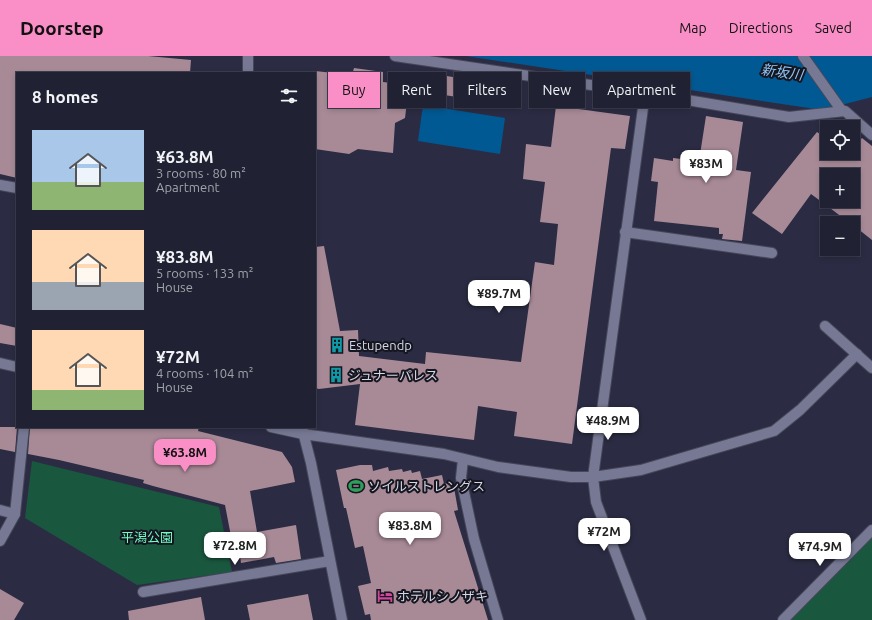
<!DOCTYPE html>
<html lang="en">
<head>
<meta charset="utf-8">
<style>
  :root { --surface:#202132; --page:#2d2e3e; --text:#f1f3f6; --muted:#a2a3ac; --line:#3d3e4d; --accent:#fa8fc7 }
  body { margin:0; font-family:Ubuntu,"Noto Sans JP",sans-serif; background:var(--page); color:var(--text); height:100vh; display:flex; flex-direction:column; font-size:15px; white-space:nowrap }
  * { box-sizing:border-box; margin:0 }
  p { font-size:13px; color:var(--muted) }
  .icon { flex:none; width:22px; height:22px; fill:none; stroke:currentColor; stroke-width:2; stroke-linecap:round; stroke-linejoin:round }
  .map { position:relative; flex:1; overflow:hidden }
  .details { position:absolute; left:16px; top:16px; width:300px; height:356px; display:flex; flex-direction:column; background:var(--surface); border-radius:0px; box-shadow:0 2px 6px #0003,0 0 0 1px var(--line) }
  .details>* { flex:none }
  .hud { position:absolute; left:328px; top:16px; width:380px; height:36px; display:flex; gap:8px }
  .controls { position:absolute; left:820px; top:64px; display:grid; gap:8px }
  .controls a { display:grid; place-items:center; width:40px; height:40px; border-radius:0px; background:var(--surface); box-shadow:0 2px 6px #0003,0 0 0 1px var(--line); font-size:20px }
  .price { position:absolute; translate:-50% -34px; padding:0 9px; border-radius:8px; background:#fff; color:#222; font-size:13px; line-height:26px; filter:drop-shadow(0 1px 2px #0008) }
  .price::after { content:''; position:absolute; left:50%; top:24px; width:12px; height:9px; margin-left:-6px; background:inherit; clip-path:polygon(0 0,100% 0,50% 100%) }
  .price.selected { background:var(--accent); color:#111 }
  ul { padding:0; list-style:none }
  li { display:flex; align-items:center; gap:12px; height:100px; padding:0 16px }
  li span { display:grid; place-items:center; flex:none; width:112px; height:80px; border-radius:0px; color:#555 }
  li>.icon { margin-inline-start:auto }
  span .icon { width:48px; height:48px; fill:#fffc; stroke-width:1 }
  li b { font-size:17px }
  h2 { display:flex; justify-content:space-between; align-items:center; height:48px; padding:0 16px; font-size:17px }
  .tag { padding:0 14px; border-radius:0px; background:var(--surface); box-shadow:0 2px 6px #0003,0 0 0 1px var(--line); font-size:14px; line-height:36px }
  .tag.selected { background:var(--accent); color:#111 }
  header { display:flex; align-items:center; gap:24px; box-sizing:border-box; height:56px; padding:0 20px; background:var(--accent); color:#111 }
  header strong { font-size:19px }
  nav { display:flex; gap:22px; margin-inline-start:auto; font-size:14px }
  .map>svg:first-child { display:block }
  .green { fill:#1a573f }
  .water { fill:#005993 }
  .building { fill:#a88a97; fill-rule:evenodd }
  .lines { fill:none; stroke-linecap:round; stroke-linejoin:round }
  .minor-casing { stroke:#46475a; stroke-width:12 }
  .minor { stroke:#777994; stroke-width:10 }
  .labels { text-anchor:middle; stroke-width:4; stroke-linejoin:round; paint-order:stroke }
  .poi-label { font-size:13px; fill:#d5d7e6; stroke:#151620; text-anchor:start }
  .park-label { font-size:13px; fill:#70fec5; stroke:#151620 }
  .water-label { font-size:14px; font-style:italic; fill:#92c7f8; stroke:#151620 }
</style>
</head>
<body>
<header>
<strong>Doorstep</strong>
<nav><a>Map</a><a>Directions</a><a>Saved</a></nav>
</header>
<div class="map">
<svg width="872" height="564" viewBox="0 0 872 564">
  <rect width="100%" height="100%" fill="#2b2c43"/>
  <g class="green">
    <path d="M32 405 219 451 232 516 137 529 25 462Z"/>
    <path d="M872 480V564H787Z"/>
  </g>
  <g class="water">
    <path d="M466 0H872V41L822 54Z"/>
    <path d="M423 49 505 62 500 98 418 85Z"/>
  </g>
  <g class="building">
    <path d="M0 0H148L191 4 190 17H17V122L0 118Z"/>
    <path d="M354 12 383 16V26L409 29 405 62 395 67 393 97 358 93 349 98 315 93V15L352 19Z"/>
    <path d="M440 19 498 28 495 47 438 38Z"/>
    <path d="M556 50 630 60 625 93 611 92 572 388 514 380 517 356 478 350 474 384 355 369 360 328 319 333 315 332V191L324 190 340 275 358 274 359 300 425 308 426 296 521 306 535 206 554 209 558 168 540 166 545 126 523 123 526 88 551 91Z"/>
    <path d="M706 60 743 66 736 114 751 116 742 185 722 183 723 178H719V172L654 165 658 126 651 125 654 102 673 105V102L699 105Z"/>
    <path d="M829 68 831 71 833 68 836 71H827V97H853V86L856 89 862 82 872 90V184L853 169V167H850L811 138 782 178 752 157 817 76 820 78ZM827 119H853V145H827Z"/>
    <path d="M0 268 17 272V290L0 287Z"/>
    <path d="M0 371H17L15 396 0 393Z"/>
    <path d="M30 371H199L198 375 282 396 292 411 295 426 250 435 257 476 296 469 301 503 276 507 274 501 241 507 240 500 235 501 225 449 153 430 143 427 144 424 59 404 28 398Z"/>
    <path d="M360 409H372L373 415 388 411 389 415 402 413 403 416 411 414 412 417 420 415 422 423 442 419 444 428 453 426 458 454 454 455 488 564H371L370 558 365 559 358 530 371 527 363 490 355 492 346 452H344L336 414Z"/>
    <path d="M0 533 24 547 14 564H0Z"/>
    <path d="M308 538 313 564H250L247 549Z"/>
    <path d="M201 541 205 564H129L128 555Z"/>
  </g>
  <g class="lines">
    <g class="minor-casing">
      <g id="minor">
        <path d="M395 0 645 37 789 61 845 55 872 79"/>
        <path d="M803 0 842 55"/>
        <path d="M248 17V0"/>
        <path d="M0 129 17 132"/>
        <path d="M625 176 772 197"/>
        <path d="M825 270 872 312"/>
        <path d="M0 307 17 311"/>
        <path d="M271 371 303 378 444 398 498 411 571 421H593L645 37"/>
        <path d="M302 372 311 407 342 564"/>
        <path d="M463 403 461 422 474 483 498 564"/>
        <path d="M0 454 15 458 24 371"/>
        <path d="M0 485 15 458"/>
        <path d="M143 536 330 505"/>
        <path d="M641 564 596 446 593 421 641 414 774 375 800 354 857 298"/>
        <path d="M783 564 872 474"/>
      </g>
    </g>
    <use href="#minor" class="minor"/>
  </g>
  <defs>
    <g id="building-bare" transform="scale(1.2)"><path d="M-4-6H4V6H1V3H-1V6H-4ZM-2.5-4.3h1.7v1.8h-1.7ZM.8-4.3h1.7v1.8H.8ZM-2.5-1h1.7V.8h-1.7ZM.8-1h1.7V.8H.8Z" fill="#0f9aa8" stroke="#151620" stroke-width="2.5" paint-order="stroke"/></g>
    <g id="stadium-bare" transform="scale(1.2)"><path d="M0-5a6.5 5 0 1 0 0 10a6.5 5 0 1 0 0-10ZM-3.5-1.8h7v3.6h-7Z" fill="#2e9e5b" stroke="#151620" stroke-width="2.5" paint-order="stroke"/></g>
    <g id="hotel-bare" transform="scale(1.2)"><path d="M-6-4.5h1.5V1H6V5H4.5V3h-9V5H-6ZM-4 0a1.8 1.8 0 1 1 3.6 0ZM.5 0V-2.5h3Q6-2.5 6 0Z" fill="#d1479c" stroke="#151620" stroke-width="2.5" paint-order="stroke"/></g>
  </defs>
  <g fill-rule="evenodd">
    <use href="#building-bare" x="337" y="289"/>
    <use href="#building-bare" x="336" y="319"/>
    <use href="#stadium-bare" x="356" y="430"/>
    <use href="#hotel-bare" x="385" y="540"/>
  </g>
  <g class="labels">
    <g class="poi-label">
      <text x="349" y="294">Estupendp</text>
      <text x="348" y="324">ジュナーパレス</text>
      <text x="368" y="435">ソイルストレングス</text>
      <text x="397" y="545">ホテルシノザキ</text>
    </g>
    <g class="park-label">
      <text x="147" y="486">平潟公園</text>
    </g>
    <g class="water-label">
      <text transform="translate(782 16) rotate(8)" y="5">新坂川</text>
    </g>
  </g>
</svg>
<div class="controls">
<a><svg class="icon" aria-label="locate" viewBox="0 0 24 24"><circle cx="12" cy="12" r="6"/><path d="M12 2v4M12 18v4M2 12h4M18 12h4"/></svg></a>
<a>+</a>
<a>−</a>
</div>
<b class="price" style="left:706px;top:128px">¥83M</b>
<b class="price" style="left:499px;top:258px">¥89.7M</b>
<b class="price" style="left:608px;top:385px">¥48.9M</b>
<b class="price selected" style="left:185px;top:417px">¥63.8M</b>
<b class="price" style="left:410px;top:490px">¥83.8M</b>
<b class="price" style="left:604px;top:496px">¥72M</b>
<b class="price" style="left:235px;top:510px">¥72.8M</b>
<b class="price" style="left:820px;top:511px">¥74.9M</b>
<div class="hud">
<a class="tag selected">Buy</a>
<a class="tag">Rent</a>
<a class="tag">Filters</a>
<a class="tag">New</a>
<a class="tag">Apartment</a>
</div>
<section class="details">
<h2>8 homes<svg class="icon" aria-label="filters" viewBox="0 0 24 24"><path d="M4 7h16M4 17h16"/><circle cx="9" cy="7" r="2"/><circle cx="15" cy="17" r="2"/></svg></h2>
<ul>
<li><span style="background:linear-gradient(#a9c7e8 65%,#8fb573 0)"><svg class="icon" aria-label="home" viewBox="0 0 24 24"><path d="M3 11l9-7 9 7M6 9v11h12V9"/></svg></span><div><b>¥63.8M</b><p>3 rooms · 80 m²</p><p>Apartment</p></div></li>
<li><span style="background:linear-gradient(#ffd9b3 65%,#9aa5b1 0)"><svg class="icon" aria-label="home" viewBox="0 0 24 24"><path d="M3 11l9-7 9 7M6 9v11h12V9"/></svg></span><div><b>¥83.8M</b><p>5 rooms · 133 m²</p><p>House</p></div></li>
<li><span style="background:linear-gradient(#ffd9b3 75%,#8fb573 0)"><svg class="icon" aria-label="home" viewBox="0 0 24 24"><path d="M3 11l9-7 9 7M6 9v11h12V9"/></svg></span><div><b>¥72M</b><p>4 rooms · 104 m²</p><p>House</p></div></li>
</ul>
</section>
</div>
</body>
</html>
